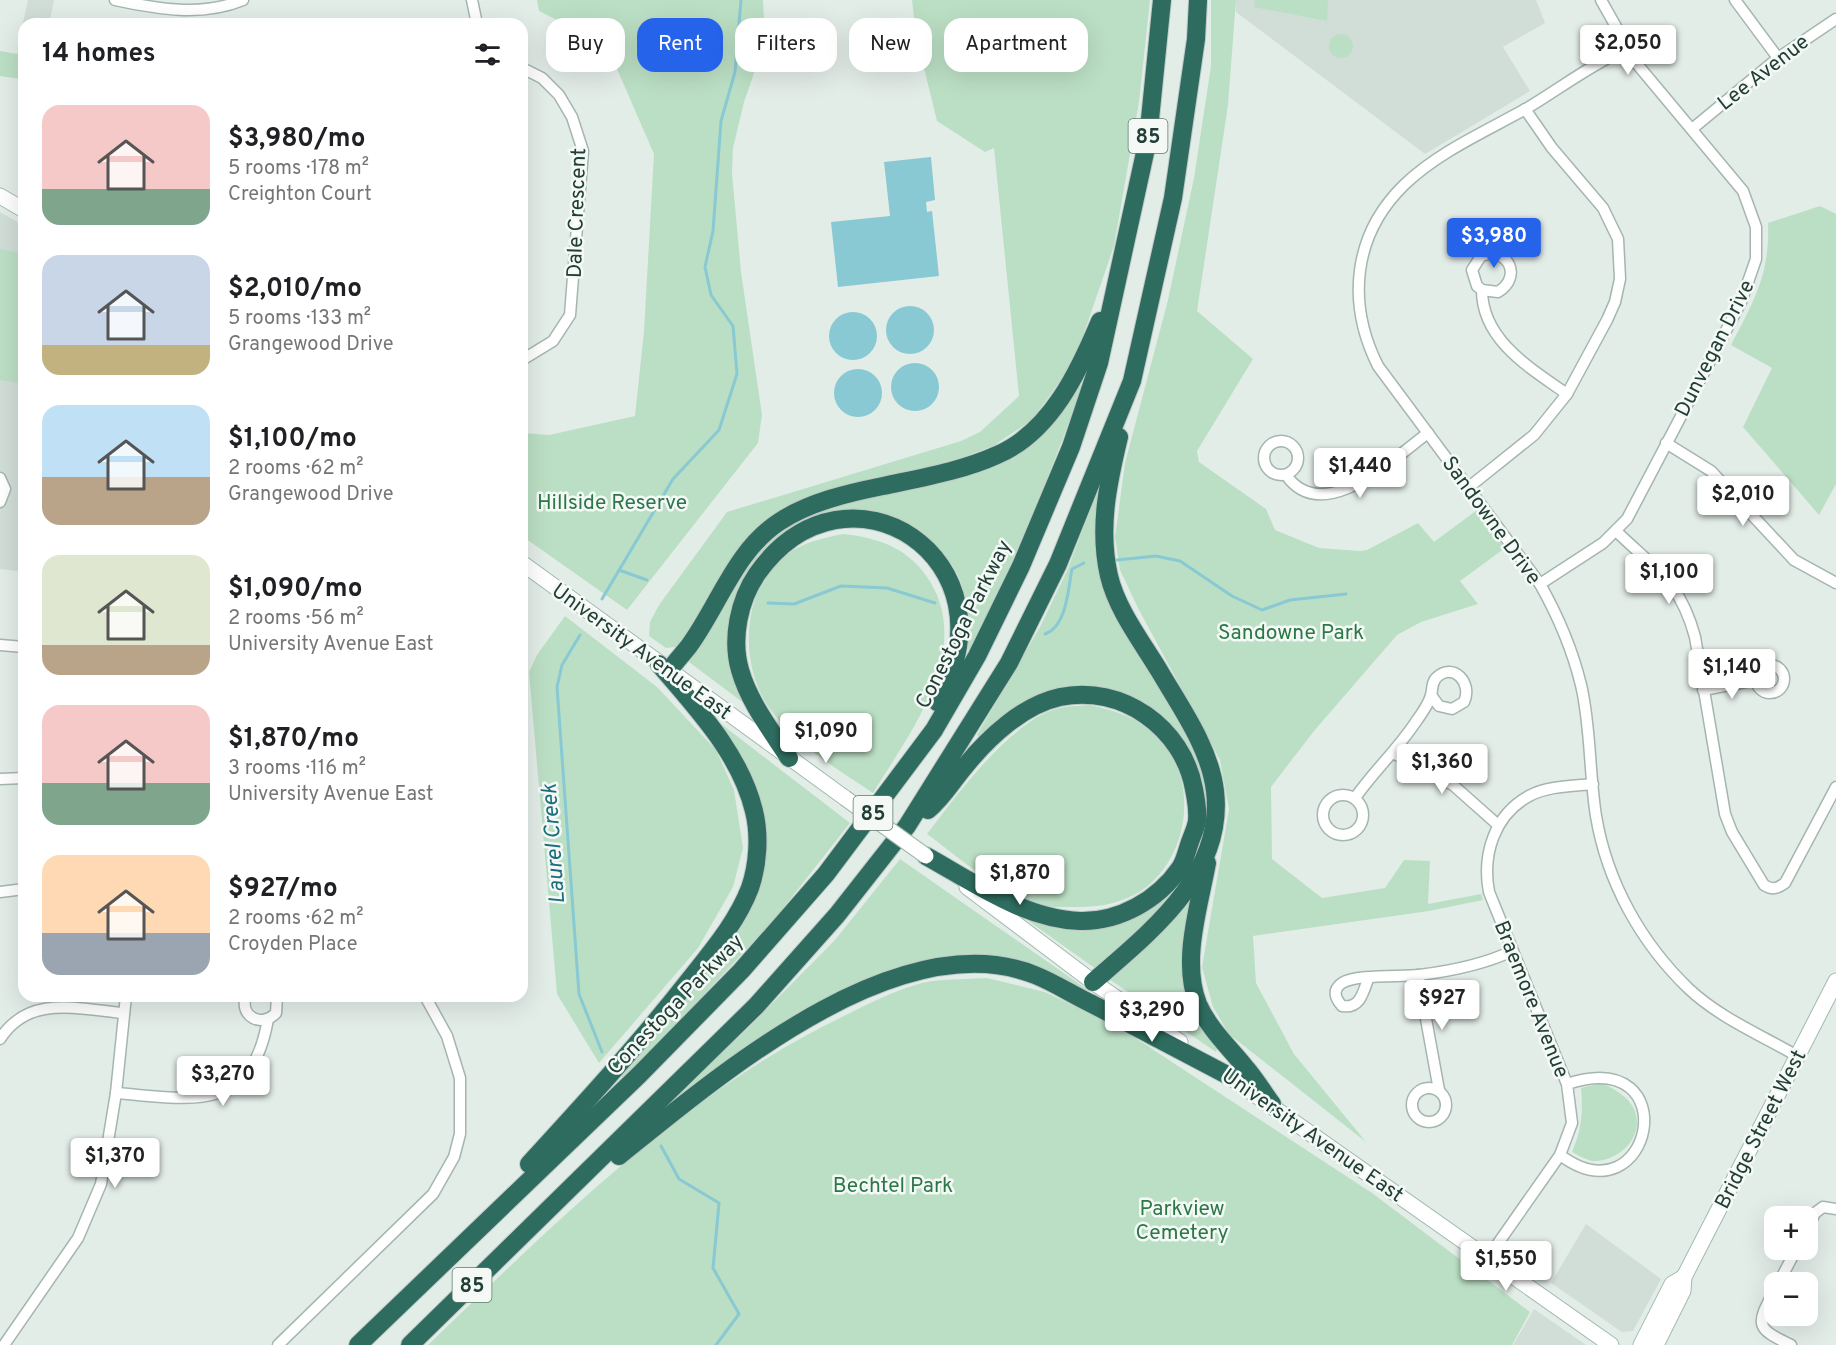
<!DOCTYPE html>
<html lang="en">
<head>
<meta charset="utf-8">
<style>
  :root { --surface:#fff; --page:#f6f6f6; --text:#202124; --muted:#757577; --accent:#2563eb }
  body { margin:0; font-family:Overpass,sans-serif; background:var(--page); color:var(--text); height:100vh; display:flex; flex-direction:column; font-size:22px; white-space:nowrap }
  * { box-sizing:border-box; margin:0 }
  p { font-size:20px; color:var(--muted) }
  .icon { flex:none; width:33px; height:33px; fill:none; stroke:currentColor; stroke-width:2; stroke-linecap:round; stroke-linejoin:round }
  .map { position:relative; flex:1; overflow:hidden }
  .side { position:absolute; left:18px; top:18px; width:510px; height:984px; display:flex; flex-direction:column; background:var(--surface); border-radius:18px; box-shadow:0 6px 24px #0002 }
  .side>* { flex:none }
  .hud { position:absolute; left:546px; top:18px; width:570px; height:54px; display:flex; gap:12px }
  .fabs { position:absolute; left:1764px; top:1206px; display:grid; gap:12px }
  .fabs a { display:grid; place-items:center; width:54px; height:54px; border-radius:12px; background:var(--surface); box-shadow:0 6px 24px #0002; font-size:30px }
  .price { position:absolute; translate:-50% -51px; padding:0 14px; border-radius:6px; background:#fff; color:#222; font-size:20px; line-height:39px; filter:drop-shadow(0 2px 3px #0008) }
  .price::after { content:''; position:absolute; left:50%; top:36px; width:18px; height:14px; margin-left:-9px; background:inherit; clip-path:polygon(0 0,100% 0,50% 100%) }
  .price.on { background:var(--accent); color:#fff }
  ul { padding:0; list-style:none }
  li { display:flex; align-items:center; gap:18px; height:150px; padding:0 24px }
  li span { display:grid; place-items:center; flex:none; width:168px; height:120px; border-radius:18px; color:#555 }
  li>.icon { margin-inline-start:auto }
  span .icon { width:72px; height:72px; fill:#fffc; stroke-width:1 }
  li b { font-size:26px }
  h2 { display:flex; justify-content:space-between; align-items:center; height:72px; padding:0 24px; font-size:26px }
  .tag { padding:0 21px; border-radius:18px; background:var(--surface); box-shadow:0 6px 24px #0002; font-size:21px; line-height:54px }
  .tag.on { background:var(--accent); color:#fff }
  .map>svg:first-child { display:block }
  .built { fill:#d1ddd7 }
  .green { fill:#bbdfc4 }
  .water { fill:#89c9d3 }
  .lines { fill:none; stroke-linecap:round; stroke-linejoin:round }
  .stream { stroke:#89c9d3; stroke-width:3 }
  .minor-casing { stroke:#a5b5af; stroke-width:13 }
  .secondary-casing { stroke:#a1b9b0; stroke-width:17 }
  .motorway-casing { stroke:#c1c9c7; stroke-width:20 }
  .minor { stroke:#fff; stroke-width:10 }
  .secondary { stroke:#fff; stroke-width:15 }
  .motorway { stroke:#2d6c5e; stroke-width:18 }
  .secondary-bridge-casing { stroke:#a1b9b0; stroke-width:17; stroke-linecap:butt }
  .secondary-bridge { stroke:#fff; stroke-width:15 }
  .labels { text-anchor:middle; stroke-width:5; stroke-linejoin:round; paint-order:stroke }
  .shield { fill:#f4f9f6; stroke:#617770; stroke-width:1.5 }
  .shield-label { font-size:20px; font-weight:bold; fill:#223f37 }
  .street-label { font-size:21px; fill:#223f37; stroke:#f4f9f6 }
  .park-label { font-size:21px; fill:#2b7747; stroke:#f4f9f6 }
  .water-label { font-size:22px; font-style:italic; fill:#1a6e7d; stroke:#f4f9f6 }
</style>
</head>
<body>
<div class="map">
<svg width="1836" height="1345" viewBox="0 0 1836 1345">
  <rect width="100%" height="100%" fill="#e3ede8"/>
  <g class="built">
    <path d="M28 0H54L49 24H24V50L17 49Z"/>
    <path d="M1236 0H1536L1545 23 1503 47 1530 91 1425 154 1236 12Z"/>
    <path d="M0 212 24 226V572L0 569Z"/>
    <path d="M1586 1224 1661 1279 1633 1331 1622 1332 1551 1283Z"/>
    <path d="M1534 1309 1586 1345H1513Z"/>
  </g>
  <g class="green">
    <path d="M537 0H763L765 41 744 102 733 148 732 173 741 272 762 415 758 443 627 610 522 536V433L549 435 635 416 644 331 654 154 610 53 601 42 539 11Z"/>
    <path d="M912 0H1150L1139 102 1114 246 1074 362 1032 420 993 446 956 460 846 487 775 514 683 641 675 647 666 648 649 636 650 622 659 605 727 512 961 441 980 432 1019 396 994 148 985 152 937 121 916 36Z"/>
    <path d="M1211 0H1236L1228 105 1197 311 1253 359 1197 451 1199 462 1266 509 1275 530 1319 548 1360 551 1367 550 1418 523 1434 542 1477 510 1505 548 1460 581 1478 604 1421 622 1397 635 1314 731 1271 787 1272 859 1322 898 1385 888 1404 860 1430 861 1428 904 1481 894 1483 900 1429 911 1253 936 1256 983 1294 1054 1366 1142 1229 1034 1213 1007 1202 967 1229 809 1220 760 1138 608 1120 570 1115 537 1125 463 1168 300 1194 178 1211 66Z"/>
    <path d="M1255 0H1328L1327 21 1254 7Z"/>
    <circle cx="1341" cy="46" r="12"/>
    <path d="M0 51 24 55 20 79 0 76Z"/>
    <path d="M1820 206 1836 214V484L1819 515 1743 427 1772 368 1731 345C1754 301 1770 274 1768 223Z"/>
    <path d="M0 249 24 254V384L0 380Z"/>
    <path d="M1077 384 1082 386C1050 477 1013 563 970 650L967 649C968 620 969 590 952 565 908 497 809 495 761 558 754 568 743 581 741 593 739 601 742 613 743 621 745 650 747 678 749 707L689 662 757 549 782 526 819 508 1007 456Z"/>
    <path d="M1097 492 1102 493 1099 562 1193 740 1206 770V846L1162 911 1096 969 1027 920 1052 923 1164 895 1205 810 1201 779 1189 749 1169 723 1144 702 1122 692 1078 687 981 738 977 735 1040 627 1067 571Z"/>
    <path d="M843 534C880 538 911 549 931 583 972 654 909 734 873 793 836 768 796 745 770 709 738 665 741 587 787 554 805 542 822 538 843 534Z"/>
    <path d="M565 616 657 687 716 750 734 790 743 848 733 887 698 948 599 1063 557 994 529 672 537 655Z"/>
    <path d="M1089 705C1111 710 1129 714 1147 728 1204 769 1193 865 1132 896 1113 905 1095 907 1075 907 1064 907 1049 908 1038 904 997 892 961 859 927 834 956 796 1010 722 1056 709 1066 706 1078 706 1089 705Z"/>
    <path d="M716 720 850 823 773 921 624 1080 620 1074 735 928 762 846Z"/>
    <path d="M900 859 1088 990 1086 995 1023 965 878 980 679 1100 675 1096 741 1035 835 940Z"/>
    <path d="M1195 891 1185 972 1218 1046 1216 1052 1109 979Z"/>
    <path d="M987 978 1045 992 1120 1028 1372 1193 1530 1312 1512 1345H428C555 1223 687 1090 848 1014 874 1001 903 986 932 981 950 979 969 979 987 978Z"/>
    <path d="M1602 1083C1614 1089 1628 1096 1634 1109 1646 1136 1619 1162 1593 1161 1586 1160 1578 1155 1572 1152 1582 1129 1583 1113 1581 1088Z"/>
  </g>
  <g class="water">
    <path d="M931 157 935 200 926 202 927 212 932 211 939 276 838 287 831 222 890 216 884 162Z"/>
    <circle cx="910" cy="330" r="24"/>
    <circle cx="853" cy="336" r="24"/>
    <circle cx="915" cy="387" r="24"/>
    <circle cx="858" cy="393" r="24"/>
  </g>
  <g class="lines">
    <g class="stream">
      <path d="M1117 560 1156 556 1180 561 1232 596 1262 610 1290 600 1346 594"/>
      <path d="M619 570 647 580"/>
      <path d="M602 599 673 479 719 430 737 374 733 326 711 295 705 267 713 231 721 121 735 72 741 0"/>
      <path d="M768 603 794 604 841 586 887 588 935 603"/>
      <path d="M1045 634C1067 626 1068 589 1072 569L1084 563"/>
      <path d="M580 635 562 665 557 687 579 994 602 1052"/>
      <path d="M661 1146 679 1179 719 1203 713 1268 739 1314 716 1345"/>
    </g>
    <g class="minor-casing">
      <g id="minor">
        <path d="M115 0C158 9 201 17 243 0"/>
        <path d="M472 0 477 24"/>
        <path d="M1735 0 1778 58"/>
        <path d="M1626 49C1590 65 1558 90 1524 110 1484 132 1437 153 1404 185 1352 236 1347 304 1378 366L1540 584C1558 616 1572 648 1581 685 1591 727 1589 772 1596 816 1607 882 1641 943 1689 989 1720 1018 1761 1035 1797 1056"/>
        <path d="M522 68 542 78 559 95 572 117 583 151 570 315 553 341 522 360"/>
        <path d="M1692 129 1778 58 1836 19"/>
        <path d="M1482 290 1498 292C1523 277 1508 246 1481 256L1472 270 1477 286 1482 290C1482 340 1530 368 1567 394"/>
        <circle cx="1281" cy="458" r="17"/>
        <path d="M1666 443 1711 471 1794 560 1836 583"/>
        <path d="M1286 475C1323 528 1395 457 1428 433"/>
        <path d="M0 478 5 489 0 502"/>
        <path d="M1469 487 1534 435 1567 394 1607 320 1615 302 1620 279 1618 239 1603 208 1552 148 1525 109"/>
        <path d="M1616 531C1655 569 1680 581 1695 637L1725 814 1732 832 1764 885C1772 890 1777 889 1785 883L1836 787"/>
        <path d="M1540 584 1603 543 1627 519 1741 302 1756 259V227L1743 191 1637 64 1601 0"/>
        <path d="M0 645 24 647"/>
        <circle cx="1770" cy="679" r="14"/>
        <path d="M1703 690 1756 680"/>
        <path d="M1393 753 1453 785 1498 825"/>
        <path d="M0 779 24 778"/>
        <circle cx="1343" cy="815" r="20"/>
        <path d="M1355 798C1373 772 1397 750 1415 723 1420 716 1429 704 1431 695 1433 689 1431 684 1436 678 1453 661 1473 683 1464 702L1452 709 1439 706 1431 695"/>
        <path d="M0 892 24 889"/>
        <path d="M1418 975 1439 1090"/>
        <path d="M1368 979C1363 993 1360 1009 1342 1006 1335 998 1332 990 1342 983 1356 974 1400 977 1419 975 1451 971 1483 965 1512 951"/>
        <path d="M246 996C239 1017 262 1028 276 1013L277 996"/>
        <path d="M0 1039C29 994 78 1009 123 1013"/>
        <circle cx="1429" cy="1105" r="17"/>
        <path d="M116 1093C192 1099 251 1115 268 1019"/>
        <path d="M1560 1155C1652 1223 1688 1044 1567 1084"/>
        <path d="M1808 1228 1815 1213 1823 1207 1836 1209"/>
        <path d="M1487 1259 1560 1155 1572 1123 1567 1084 1489 892C1482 855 1494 815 1529 796 1547 786 1573 786 1593 784"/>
        <path d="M1779 1282 1796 1250"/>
        <path d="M1774 1291C1756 1325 1755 1328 1791 1345"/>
        <path d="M4 1345 78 1238 101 1184 116 1093 126 996"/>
        <path d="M278 1345 433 1194 454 1157 460 1134V1078L447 1036 425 996"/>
      </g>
    </g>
    <g class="secondary-casing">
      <g id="secondary">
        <path d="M0 196 24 210"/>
        <path d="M522 563 845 798"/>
        <path d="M967 887 1093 982 1180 1042"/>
        <path d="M1220 1070 1611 1345"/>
        <path d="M1641 1345 1672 1284 1684 1277"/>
        <path d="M1656 1345 1683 1291 1684 1277 1836 981"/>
      </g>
    </g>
    <g class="motorway-casing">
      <g id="motorway">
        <path d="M669 671C675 662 682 655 689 646 719 605 735 551 779 522 809 502 848 493 883 486 920 478 962 471 997 455 1051 432 1079 371 1100 321"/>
        <path d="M789 758C771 730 749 702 740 670 731 639 739 600 757 574 847 446 1021 561 937 702"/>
        <path d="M926 856C973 882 1024 919 1080 921 1119 922 1158 900 1180 868 1185 861 1187 850 1190 842 1192 836 1196 828 1197 821 1198 811 1196 799 1194 789 1183 728 1122 684 1060 697 1023 705 989 737 966 765 953 780 943 798 928 810"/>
        <path d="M1207 863C1199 907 1181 961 1198 1004 1209 1029 1229 1047 1245 1067 1255 1078 1263 1092 1272 1104"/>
        <path d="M1093 982C1149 933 1225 875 1215 791 1210 748 1181 708 1160 672 1142 642 1117 610 1109 576 1098 528 1108 483 1119 437"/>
        <path d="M619 1156C718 1076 899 921 1035 975 1055 983 1073 995 1092 1004 1138 1028 1184 1052 1229 1076"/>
        <path d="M529 1164C584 1104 639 1044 690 979 712 951 737 922 750 888 758 865 760 835 754 811 740 753 696 708 659 664"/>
        <path d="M358 1345 639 1075 741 971 826 874 934 730 977 656 1021 566 1071 447 1099 363 1148 139 1162 0"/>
        <path d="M410 1345 756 1006 837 915 907 826 1009 663 1058 564 1132 381 1173 198 1196 39 1198 0"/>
      </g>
    </g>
    <use href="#minor" class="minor"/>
    <use href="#secondary" class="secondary"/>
    <use href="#motorway" class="motorway"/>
    <g class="secondary-bridge-casing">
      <path id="secondary-bridge" d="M845 798 926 856"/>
    </g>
    <use href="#secondary-bridge" class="secondary-bridge"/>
  </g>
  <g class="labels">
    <g class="shield">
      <rect x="1128.5" y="119" width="39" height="34" rx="4.5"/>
      <rect x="853.5" y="796" width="39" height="34" rx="4.5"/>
      <rect x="452.5" y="1268" width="39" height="34" rx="4.5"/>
    </g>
    <g class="shield-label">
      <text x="1148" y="143">85</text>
      <text x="873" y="820">85</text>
      <text x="472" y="1292">85</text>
    </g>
    <g class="street-label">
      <text transform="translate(1763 72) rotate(-38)" y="7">Lee Avenue</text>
      <text transform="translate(576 213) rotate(-88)" y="7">Dale Crescent</text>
      <text transform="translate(1714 348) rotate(-63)" y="7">Dunvegan Drive</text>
      <text transform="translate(1492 520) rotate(54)" y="7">Sandowne Drive</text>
      <text transform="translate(963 624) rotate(-63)" y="7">Conestoga Parkway</text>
      <text transform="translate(642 651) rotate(36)" y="7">University Avenue East</text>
      <text transform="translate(1532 999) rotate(68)" y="7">Braemore Avenue</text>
      <text transform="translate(675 1004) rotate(-46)" y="7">Conestoga Parkway</text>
      <text transform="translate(1760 1129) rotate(-63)" y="7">Bridge Street West</text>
      <text transform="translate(1313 1135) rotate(35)" y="7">University Avenue East</text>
    </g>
    <g class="park-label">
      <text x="612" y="509">Hillside Reserve</text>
      <text x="1291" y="639">Sandowne Park</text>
      <text x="893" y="1192">Bechtel Park</text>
      <text x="1182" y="1215">Parkview<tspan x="1182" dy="24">Cemetery</tspan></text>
    </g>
    <g class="water-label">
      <text transform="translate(552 844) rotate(-94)" y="8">Laurel Creek</text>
    </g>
  </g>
</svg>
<div class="fabs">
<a>+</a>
<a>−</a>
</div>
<b class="price" style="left:1628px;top:76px">$2,050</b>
<b class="price on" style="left:1494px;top:269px">$3,980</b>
<b class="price" style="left:1360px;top:499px">$1,440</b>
<b class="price" style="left:1743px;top:527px">$2,010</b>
<b class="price" style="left:1669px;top:605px">$1,100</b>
<b class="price" style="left:1732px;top:700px">$1,140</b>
<b class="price" style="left:826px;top:764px">$1,090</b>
<b class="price" style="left:1442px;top:795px">$1,360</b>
<b class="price" style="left:1020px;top:906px">$1,870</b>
<b class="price" style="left:1442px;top:1031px">$927</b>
<b class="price" style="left:1152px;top:1043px">$3,290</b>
<b class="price" style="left:223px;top:1107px">$3,270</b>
<b class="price" style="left:115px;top:1189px">$1,370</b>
<b class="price" style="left:1506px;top:1292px">$1,550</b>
<div class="hud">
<a class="tag">Buy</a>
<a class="tag on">Rent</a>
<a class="tag">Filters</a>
<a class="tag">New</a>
<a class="tag">Apartment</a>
</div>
<section class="side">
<h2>14 homes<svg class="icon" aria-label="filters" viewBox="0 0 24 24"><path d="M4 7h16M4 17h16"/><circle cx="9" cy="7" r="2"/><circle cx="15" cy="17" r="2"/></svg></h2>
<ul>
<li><span style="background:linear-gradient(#f6c9c9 70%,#7fa58c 0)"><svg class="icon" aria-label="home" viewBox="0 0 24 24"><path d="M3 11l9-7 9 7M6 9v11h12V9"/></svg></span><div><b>$3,980/mo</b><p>5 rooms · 178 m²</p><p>Creighton Court</p></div></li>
<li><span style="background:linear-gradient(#c9d6e8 75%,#c2b280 0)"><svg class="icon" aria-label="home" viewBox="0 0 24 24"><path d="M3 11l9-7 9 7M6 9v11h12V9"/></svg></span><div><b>$2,010/mo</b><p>5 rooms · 133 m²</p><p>Grangewood Drive</p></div></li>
<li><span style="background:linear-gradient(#bfe0f5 60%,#b9a48a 0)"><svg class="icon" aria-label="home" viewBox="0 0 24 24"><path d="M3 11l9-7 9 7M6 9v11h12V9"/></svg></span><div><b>$1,100/mo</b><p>2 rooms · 62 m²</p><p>Grangewood Drive</p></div></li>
<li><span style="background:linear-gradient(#dfe7d0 75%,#b9a48a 0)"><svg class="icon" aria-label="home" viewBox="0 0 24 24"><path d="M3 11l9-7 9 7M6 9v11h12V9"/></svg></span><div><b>$1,090/mo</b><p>2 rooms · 56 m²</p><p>University Avenue East</p></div></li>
<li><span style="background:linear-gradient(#f6c9c9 65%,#7fa58c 0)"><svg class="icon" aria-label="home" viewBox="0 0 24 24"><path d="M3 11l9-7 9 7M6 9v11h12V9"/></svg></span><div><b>$1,870/mo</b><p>3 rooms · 116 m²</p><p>University Avenue East</p></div></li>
<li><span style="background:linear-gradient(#ffd9b3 65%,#9aa5b1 0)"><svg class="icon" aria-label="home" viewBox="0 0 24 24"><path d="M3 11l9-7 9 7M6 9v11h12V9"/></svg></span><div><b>$927/mo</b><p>2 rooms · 62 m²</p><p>Croyden Place</p></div></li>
</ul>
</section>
</div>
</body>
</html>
